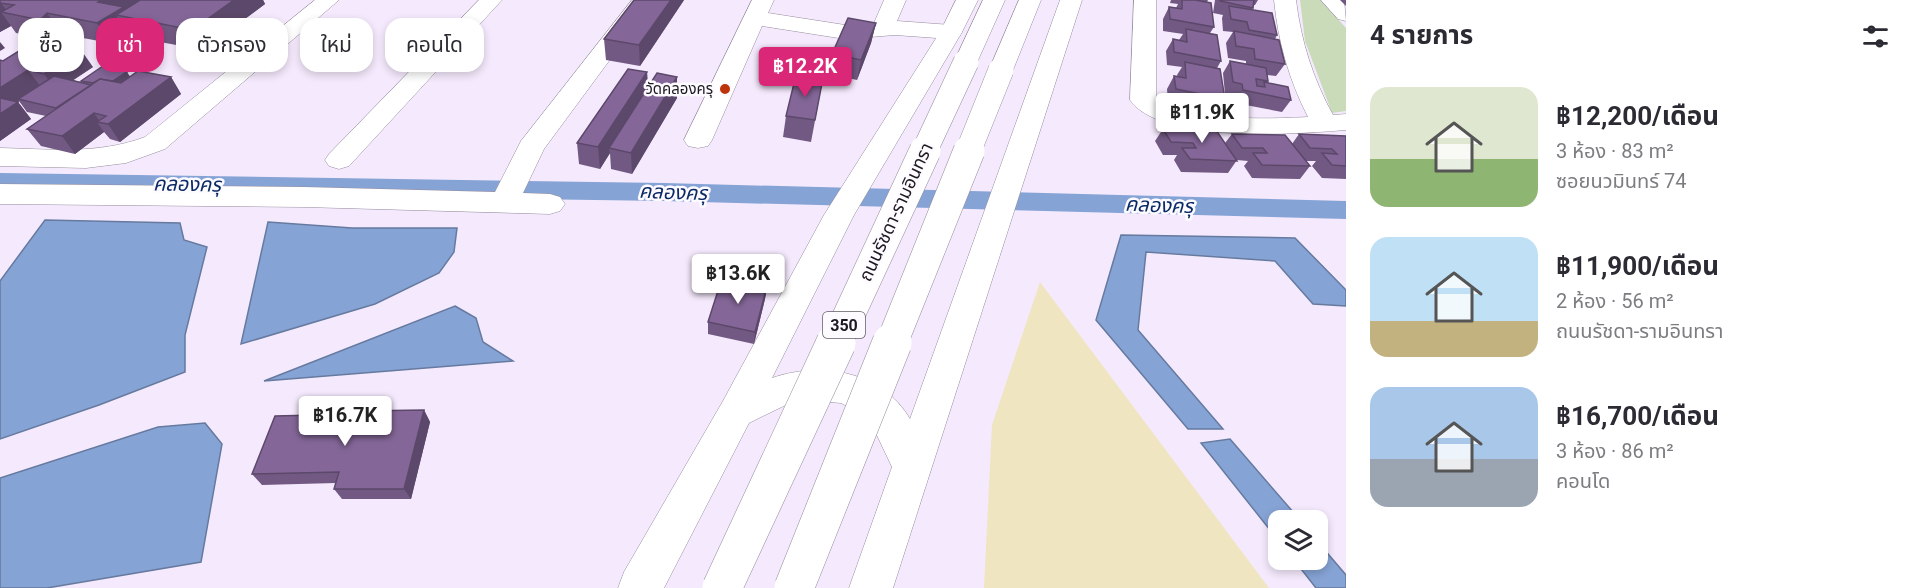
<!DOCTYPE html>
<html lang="th">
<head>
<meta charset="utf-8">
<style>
  :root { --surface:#fff; --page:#f7f7f7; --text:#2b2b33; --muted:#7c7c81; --accent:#db2777 }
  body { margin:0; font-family:Roboto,"Noto Sans Thai",sans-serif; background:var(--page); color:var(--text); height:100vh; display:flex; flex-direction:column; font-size:22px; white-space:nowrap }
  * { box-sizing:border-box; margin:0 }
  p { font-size:20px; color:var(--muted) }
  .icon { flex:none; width:33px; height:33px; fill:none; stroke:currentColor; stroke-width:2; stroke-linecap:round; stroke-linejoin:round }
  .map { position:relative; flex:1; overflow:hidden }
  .drawer { display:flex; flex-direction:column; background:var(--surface); width:570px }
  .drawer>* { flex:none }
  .guide { position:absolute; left:18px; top:18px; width:570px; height:54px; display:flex; gap:12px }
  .tools { position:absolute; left:1268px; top:510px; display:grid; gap:12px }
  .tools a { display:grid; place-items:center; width:60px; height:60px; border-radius:12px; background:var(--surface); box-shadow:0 3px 9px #0003; font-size:30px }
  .price { position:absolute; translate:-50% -51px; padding:0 14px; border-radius:6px; background:#fff; color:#222; font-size:20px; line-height:39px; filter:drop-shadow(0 2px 3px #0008) }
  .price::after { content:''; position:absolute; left:50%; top:36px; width:18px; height:14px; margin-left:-9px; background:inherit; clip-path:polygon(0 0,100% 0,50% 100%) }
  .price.on { background:var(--accent); color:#fff }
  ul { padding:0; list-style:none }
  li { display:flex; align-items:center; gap:18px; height:150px; padding:0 24px }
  li span { display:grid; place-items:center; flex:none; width:168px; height:120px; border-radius:18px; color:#555 }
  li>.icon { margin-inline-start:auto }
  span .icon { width:72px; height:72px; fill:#fffc; stroke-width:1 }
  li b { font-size:26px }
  h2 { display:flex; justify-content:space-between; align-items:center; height:72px; padding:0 24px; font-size:26px }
  .pill { padding:0 21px; border-radius:18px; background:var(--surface); box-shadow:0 3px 9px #0003; font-size:21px; line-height:54px }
  .pill.on { background:var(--accent); color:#fff }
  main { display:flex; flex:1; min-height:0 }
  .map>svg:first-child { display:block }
  .green { fill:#c9dbb9 }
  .sand { fill:#efe5c0 }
  .water { fill:#86a3d5; stroke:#667a9f; stroke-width:1.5 }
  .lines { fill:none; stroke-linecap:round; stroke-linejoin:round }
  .canal { fill:#86a3d5; fill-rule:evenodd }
  .minor-casing { stroke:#968c9d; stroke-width:1 }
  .major-casing { stroke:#968c9d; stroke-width:1 }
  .minor { fill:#fff; fill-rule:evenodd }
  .major { fill:#fff; fill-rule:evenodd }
  .major-bridge-far2-casing { stroke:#968c9d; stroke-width:26; stroke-linecap:butt }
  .major-bridge-far1-casing { stroke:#968c9d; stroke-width:32; stroke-linecap:butt }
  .major-bridge-casing { stroke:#968c9d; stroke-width:40; stroke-linecap:butt }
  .major-bridge-far2 { stroke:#fff; stroke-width:25 }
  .major-bridge-far1 { stroke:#fff; stroke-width:31 }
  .major-bridge { stroke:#fff; stroke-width:39 }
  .wall { fill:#725983 }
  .shaded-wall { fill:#5c486a }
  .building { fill:#846798; stroke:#5c486a; stroke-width:1.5 }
  .poi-dot { fill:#bd340c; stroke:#fdfbff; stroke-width:2 }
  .labels { text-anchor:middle; stroke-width:5; stroke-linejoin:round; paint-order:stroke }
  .far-poi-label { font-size:15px; fill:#1d1920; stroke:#fdfbff; text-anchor:end }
  .shield { fill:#fdfbff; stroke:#605d63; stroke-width:1.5 }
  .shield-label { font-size:16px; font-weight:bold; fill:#1d1920 }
  .street-label { font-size:18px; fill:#1d1920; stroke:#fdfbff }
  .water-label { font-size:20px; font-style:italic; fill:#0a2a65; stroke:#fdfbff }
</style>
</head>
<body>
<main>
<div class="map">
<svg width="1346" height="588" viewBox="0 0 1346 588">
  <rect width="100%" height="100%" fill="#f5eafd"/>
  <path class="green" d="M1300 0H1320L1346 28V111L1332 113 1305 41Z"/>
  <path class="sand" d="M1040 282 1269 588H984L992 425Z"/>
  <g class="water">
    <path d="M45 220 180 223 184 240 207 247 185 335V372L99 405 0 439V281Z"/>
    <path d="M268 222 352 228H457L454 252 439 273 375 304 241 344Z"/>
    <path d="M1121 235 1295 238 1346 290V306L1313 304 1275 261 1146 252 1138 330 1223 429H1188L1096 320Z"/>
    <path d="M455 306 476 318 483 342 513 361 264 381Z"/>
    <path d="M205 423 222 444 201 562 47 588H0V478L158 427Z"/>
    <path d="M1230 439 1300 520H1278V540L1201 443Z"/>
    <path d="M1317 541 1346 575V588H1316L1294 560H1317Z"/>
  </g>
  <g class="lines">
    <path class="canal" d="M0 173 664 183 1346 201V219L664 201 0 191Z"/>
    <g class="minor-casing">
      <g id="minor">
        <path d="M315 0H339L165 149 126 163 86 168 0 166V148C49 149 98 155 145 137Z"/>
        <path d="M479 0H502L349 166 339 169 329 166 325 160 329 154Z"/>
        <path d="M632 0H654L544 149 523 193 550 194 560 197 565 204 560 211 550 214 304 207 0 204V184L304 187 495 192 521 141Z"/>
        <path d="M752 0H774L768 13 845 25 874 23 884 0H906L897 21 951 25 959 27 962 32 959 37 951 39 895 35 845 39 762 26 712 140 708 146 698 148 688 146 684 140Z"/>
        <path d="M1134 0H1156V98C1184 122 1271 119 1308 117 1289 80 1278 41 1274 0H1296C1301 41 1313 79 1333 115L1346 114V130C1297 134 1160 144 1130 100Z"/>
        <path d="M1321 0H1344L1346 21 1338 19Z"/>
      </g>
    </g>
    <g class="major-casing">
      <g id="major">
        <path d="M956 0H978L962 32 854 215 772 378C821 361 882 371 910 419L1060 0H1082L893 588H849L892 467 873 427 858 412 841 403 807 400 788 404 763 416 749 423 664 588H618L624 572 723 401 824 215 940 32Z"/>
        <path d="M983 0H1005L975 67 966 69 957 67 954 62Z"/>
        <path d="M1019 0H1041L1013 70 1010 75 1001 77 992 75 989 70Z"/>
      </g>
    </g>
    <use href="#minor" class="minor"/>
    <use href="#major" class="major"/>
    <g class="major-bridge-far2-casing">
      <g id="major-bridge-far2">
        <path d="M924 152 966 62"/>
        <path d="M968 152 1001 70"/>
      </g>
    </g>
    <g class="major-bridge-far1-casing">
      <g id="major-bridge-far1">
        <path d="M835 345 925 151"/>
        <path d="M891 345 969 151"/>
      </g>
    </g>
    <g class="major-bridge-casing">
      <g id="major-bridge">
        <path d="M722 588 836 343"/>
        <path d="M794 588 892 343"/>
      </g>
    </g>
    <use href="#major-bridge-far2" class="major-bridge-far2"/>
    <use href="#major-bridge-far1" class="major-bridge-far1"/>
    <use href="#major-bridge" class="major-bridge"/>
  </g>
  <g class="wall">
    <path d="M0 0H263L265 4 203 50 128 36 126 33 110 43 61 34 54 40 16 33 11 26 0 32Z"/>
    <path d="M634 0H684L640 66 606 60 604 39Z"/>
    <path d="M1171 0H1208L1207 2 1214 27 1210 33 1221 61 1217 68 1225 99 1217 111 1168 102 1167 89 1174 76 1178 77 1177 75 1182 67 1167 65 1166 51 1173 39 1179 40 1183 34 1163 31V19L1169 7 1176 8 1178 4 1170 3Z"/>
    <path d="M1215 0H1258L1255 5H1253L1252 10 1277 35 1275 39 1285 64 1276 76 1267 75 1268 81 1267 83 1291 100 1282 112 1235 103 1234 96 1225 94 1223 73 1230 61 1246 64V61L1228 58 1226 43 1233 32 1223 31 1222 18 1223 15 1213 13Z"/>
    <path d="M1340 0H1346V6Z"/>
    <path d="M876 23 871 43 857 80 828 74 832 54Z"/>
    <path d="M0 60 93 67 73 80 83 83 81 81 130 77H171L181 94 120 142 110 139 104 132 75 154 41 146 27 129 46 116 27 112 19 101 18 102 31 119 0 141Z"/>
    <path d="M647 72 648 87 677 77V98L632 174 611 169 610 153 600 169 579 164 577 143Z"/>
    <path d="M823 78 811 142 783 137 786 116Z"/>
    <path d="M1163 129 1225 143 1232 134 1292 144 1299 134 1346 136V179L1322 178 1312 166 1316 161H1306L1310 166 1300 179 1252 178 1244 166 1248 161 1237 160 1228 173 1181 172 1174 160 1177 155H1163L1155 141Z"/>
    <path d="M767 286 765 299 754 344 708 334V322Z"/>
    <path d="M424 410 430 422 411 499H342L334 489 336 483 262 485 252 474 358 414Z"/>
  </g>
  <g class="shaded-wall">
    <path d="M101 0H145L116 15 126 33 110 43 97 23 98 2Z"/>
    <path d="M234 0H263L265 4 203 50 192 30Z"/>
    <path d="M671 0H684L640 66 639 45Z"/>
    <path d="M0 3H1L9 14 1 12 11 26 0 32Z"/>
    <path d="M47 13 61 34 54 40 40 20Z"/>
    <path d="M876 23 871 43 857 80 861 60Z"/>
    <path d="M0 42 5 48 0 51Z"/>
    <path d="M81 50 93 67 57 91 44 74Z"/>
    <path d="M28 70 41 87 18 99 19 101 18 102 31 119 0 141V88Z"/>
    <path d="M127 72 131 78 110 93 106 86Z"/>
    <path d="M647 72 648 93 609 148 610 153 600 169 598 147Z"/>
    <path d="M171 77 181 94 120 142 108 124Z"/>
    <path d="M677 77V98L632 174 631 153Z"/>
    <path d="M94 113 101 123 97 122 104 132 75 154 62 136Z"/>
    <path d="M767 286 765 299 754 344 755 332Z"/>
    <path d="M424 410 430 422 411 499 404 489Z"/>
  </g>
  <g class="building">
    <path d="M0 0H101L98 2 124 7 97 23 47 13 40 20 1 12 14 5 0 3Z"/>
    <path d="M140 0H234L192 30 116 15Z"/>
    <path d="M634 0H671L639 45 604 39Z"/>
    <path d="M1182 0H1195L1211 3 1214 27 1170 19 1169 7 1182 9Z"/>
    <path d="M1220 0H1254L1253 8 1220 1Z"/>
    <path d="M1229 6 1272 13 1277 35 1249 30 1247 22 1231 19Z"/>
    <path d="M848 18 876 23 861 60 832 54Z"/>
    <path d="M1186 29 1217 35 1221 61 1174 52 1173 39 1187 42Z"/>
    <path d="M1234 31 1279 40 1285 64 1255 59 1254 49 1236 46Z"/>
    <path d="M49 43 81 50 44 74 28 70 0 88V60L3 61 30 44 43 47Z"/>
    <path d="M1230 61 1266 68 1268 81 1256 79 1257 86 1265 87 1264 82 1288 87 1291 100 1243 90 1242 84 1233 82Z"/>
    <path d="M1185 62 1220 69 1225 99 1176 89 1174 76 1186 78Z"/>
    <path d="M103 66 127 72 113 81 100 79 93 83 81 81Z"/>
    <path d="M628 69 647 72 598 147 577 143Z"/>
    <path d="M138 71 171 77 108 124 97 122 106 116 94 113 62 136 27 129 100 79 121 83Z"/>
    <path d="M657 73 677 77 631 153 609 148Z"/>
    <path d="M796 75 823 78 815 120 786 116Z"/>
    <path d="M54 76 91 85 56 108 18 99Z"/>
    <path d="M0 98 18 102 0 114Z"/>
    <path d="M1163 129 1216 130 1237 161 1190 159 1182 148H1196L1193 143 1171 142Z"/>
    <path d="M1232 134 1285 135 1310 166 1262 165 1253 153H1267L1263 148H1242Z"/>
    <path d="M1299 134 1346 136V166L1332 165 1322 153 1337 154 1332 149 1310 148Z"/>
    <path d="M722 278 767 286 755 332 708 322Z"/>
    <path d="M424 410 404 489H334L339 472 252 474 275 416 358 414 359 411Z"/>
  </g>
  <circle class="poi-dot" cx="725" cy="89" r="6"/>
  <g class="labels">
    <g class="far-poi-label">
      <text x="713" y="94">วัดคลองครุ</text>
    </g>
    <rect class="shield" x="823" y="312" width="42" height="26" rx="4.5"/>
    <g class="shield-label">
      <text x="844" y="331">350</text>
    </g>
    <g class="street-label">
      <text transform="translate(896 212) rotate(-65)" y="6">ถนนรัชดา-รามอินทรา</text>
    </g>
    <g class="water-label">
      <text transform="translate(187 184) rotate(1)" y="7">คลองครุ</text>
      <text transform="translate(673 192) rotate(2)" y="7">คลองครุ</text>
      <text transform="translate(1159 205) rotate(2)" y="7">คลองครุ</text>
    </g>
  </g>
</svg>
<div class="tools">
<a><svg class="icon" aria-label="layers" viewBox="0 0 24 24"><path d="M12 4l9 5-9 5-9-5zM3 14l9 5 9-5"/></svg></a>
</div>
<b class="price on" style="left:805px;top:98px">฿12.2K</b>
<b class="price" style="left:1202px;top:144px">฿11.9K</b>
<b class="price" style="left:738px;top:305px">฿13.6K</b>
<b class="price" style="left:345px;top:447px">฿16.7K</b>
<div class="guide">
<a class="pill">ซื้อ</a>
<a class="pill on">เช่า</a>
<a class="pill">ตัวกรอง</a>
<a class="pill">ใหม่</a>
<a class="pill">คอนโด</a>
</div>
</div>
<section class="drawer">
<h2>4 รายการ<svg class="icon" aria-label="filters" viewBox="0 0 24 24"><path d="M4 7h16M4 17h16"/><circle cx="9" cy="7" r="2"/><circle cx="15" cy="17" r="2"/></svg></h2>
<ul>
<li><span style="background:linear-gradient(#dfe7d0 60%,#8fb573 0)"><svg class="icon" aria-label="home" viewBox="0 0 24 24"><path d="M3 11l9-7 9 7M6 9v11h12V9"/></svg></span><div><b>฿12,200/เดือน</b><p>3 ห้อง · 83 m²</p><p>ซอยนวมินทร์ 74</p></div></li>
<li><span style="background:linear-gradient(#bfe0f5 70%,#c2b280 0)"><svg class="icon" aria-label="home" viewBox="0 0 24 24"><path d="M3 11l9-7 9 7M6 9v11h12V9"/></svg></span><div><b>฿11,900/เดือน</b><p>2 ห้อง · 56 m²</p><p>ถนนรัชดา-รามอินทรา</p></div></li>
<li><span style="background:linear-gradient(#a9c7e8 60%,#9aa5b1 0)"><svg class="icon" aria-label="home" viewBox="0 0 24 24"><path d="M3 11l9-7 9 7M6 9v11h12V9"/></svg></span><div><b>฿16,700/เดือน</b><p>3 ห้อง · 86 m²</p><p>คอนโด</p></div></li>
</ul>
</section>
</main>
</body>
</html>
